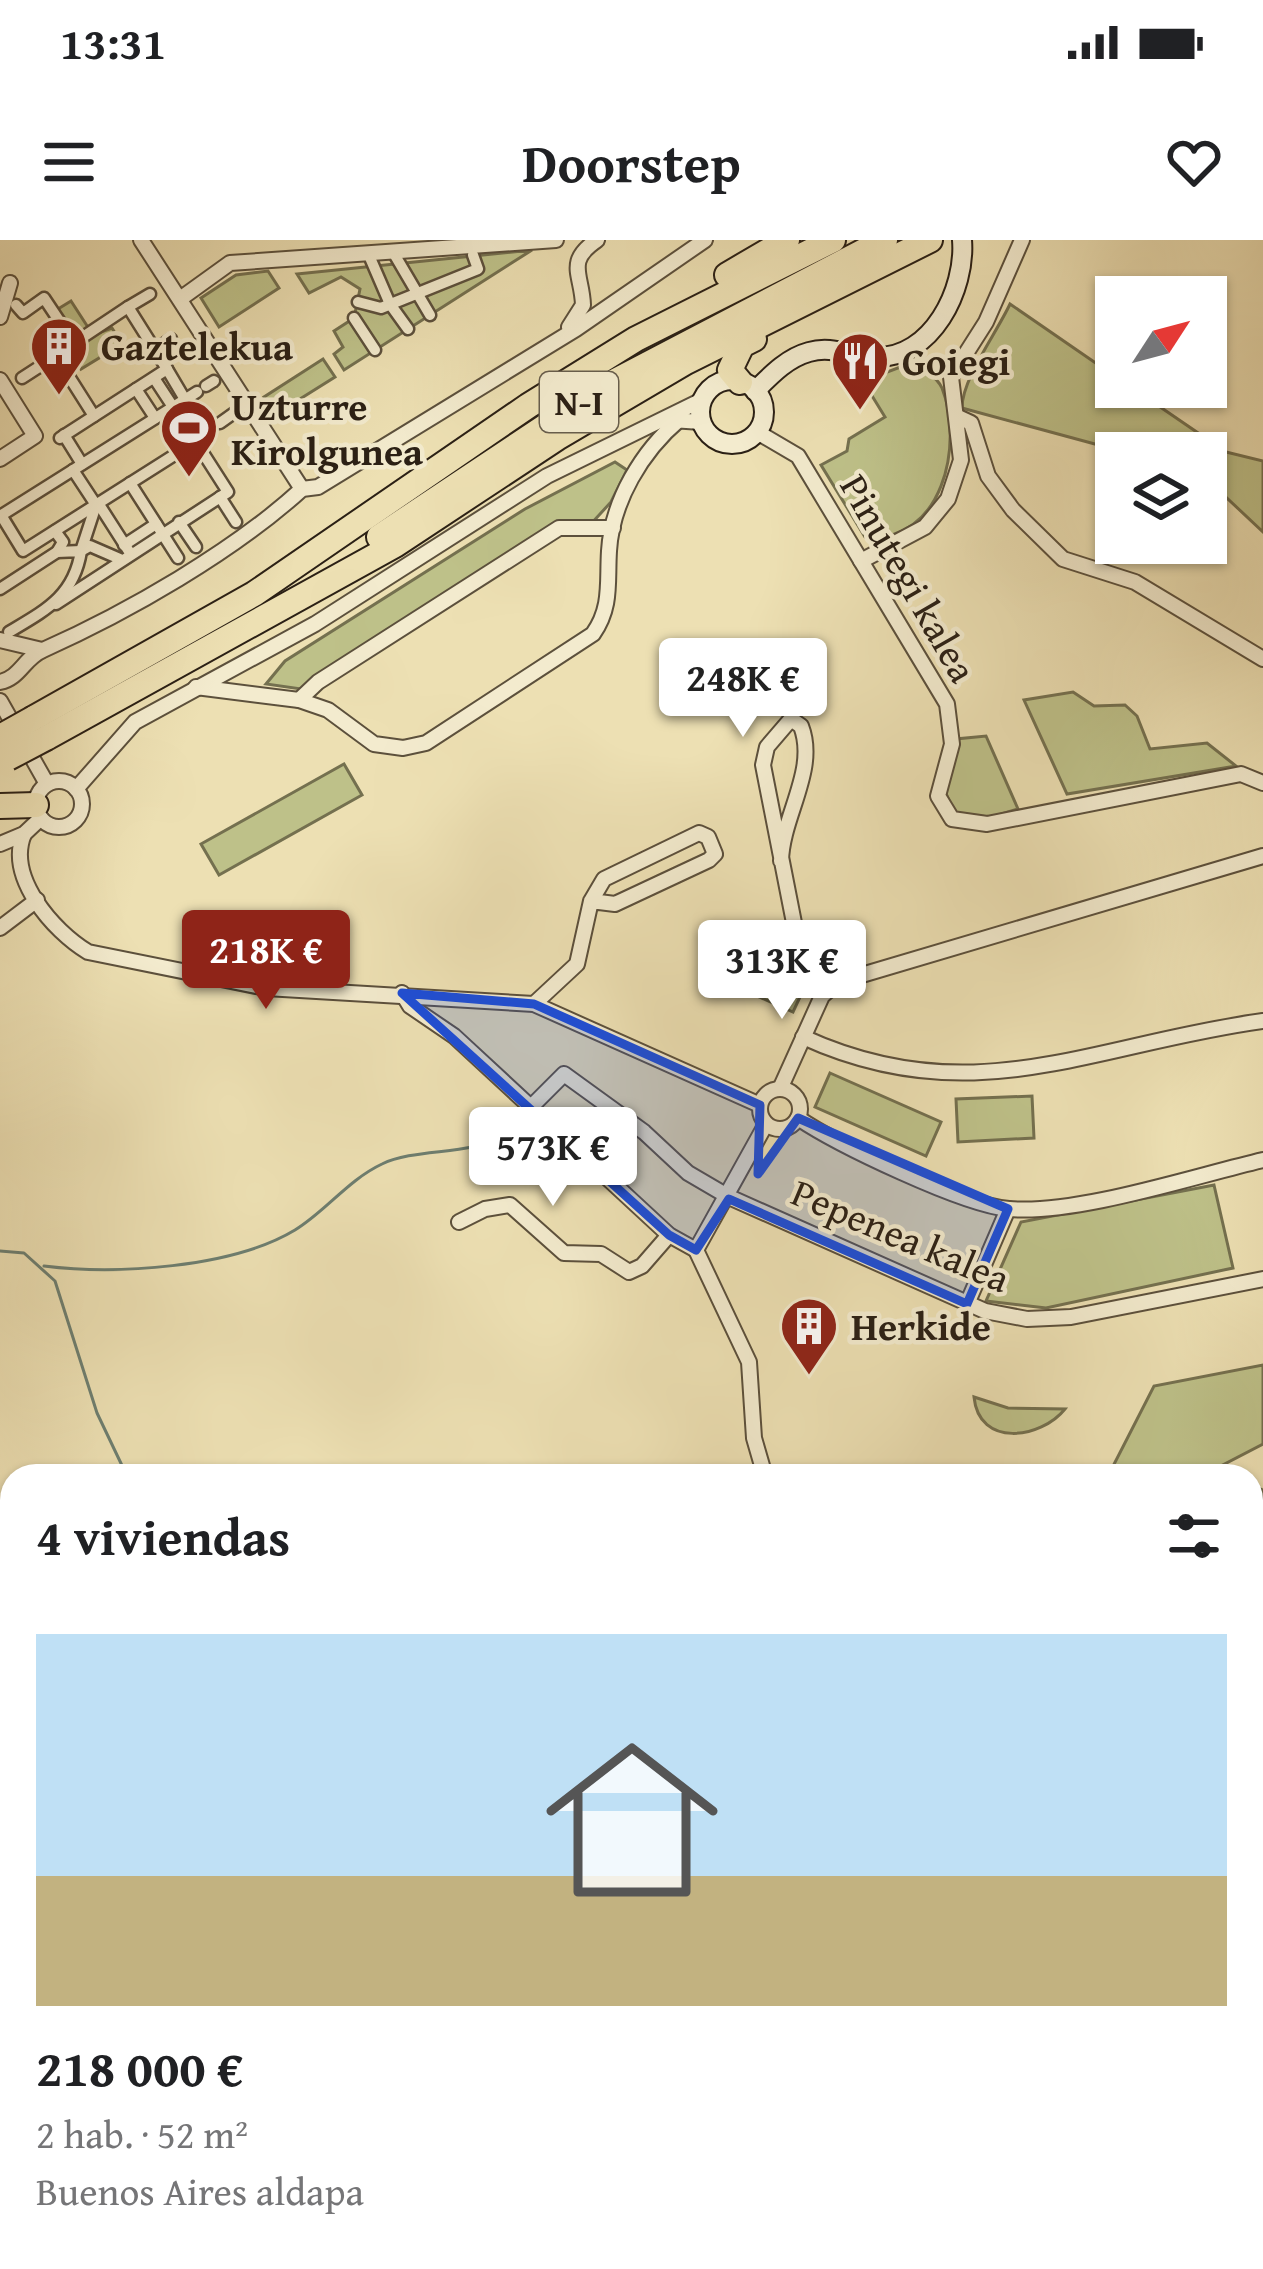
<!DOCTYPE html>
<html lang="es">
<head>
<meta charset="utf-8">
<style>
  :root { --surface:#fff; --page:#f6f6f6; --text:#202124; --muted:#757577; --accent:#8f2418 }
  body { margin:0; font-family:"Gentium Book Plus",serif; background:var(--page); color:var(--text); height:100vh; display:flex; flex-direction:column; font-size:45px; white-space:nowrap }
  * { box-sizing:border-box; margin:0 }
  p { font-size:39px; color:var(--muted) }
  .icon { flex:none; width:66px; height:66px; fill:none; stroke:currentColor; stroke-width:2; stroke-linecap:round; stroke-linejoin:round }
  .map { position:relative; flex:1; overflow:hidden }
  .panel { position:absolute; left:0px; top:1224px; width:1263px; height:807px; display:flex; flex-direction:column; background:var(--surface); border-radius:36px 36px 0 0; box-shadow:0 3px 9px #0004 }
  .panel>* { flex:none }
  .needle { width:78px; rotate:54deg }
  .fabs { position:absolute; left:1095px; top:36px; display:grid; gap:24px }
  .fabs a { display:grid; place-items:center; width:132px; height:132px; border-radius:0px; background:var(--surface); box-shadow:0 3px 9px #0004; font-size:60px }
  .price { position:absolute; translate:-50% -102px; padding:0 27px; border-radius:12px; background:#fff; color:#222; font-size:39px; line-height:78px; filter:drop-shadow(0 3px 6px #0008) }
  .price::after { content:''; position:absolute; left:50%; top:72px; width:36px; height:27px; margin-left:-18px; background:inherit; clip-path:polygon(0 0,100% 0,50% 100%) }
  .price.current { background:var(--accent); color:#fff }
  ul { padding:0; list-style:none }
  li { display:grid; align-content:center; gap:24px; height:636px; padding:0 36px }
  li span { display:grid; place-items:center; height:372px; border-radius:0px; color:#555 }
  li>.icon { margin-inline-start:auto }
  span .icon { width:216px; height:216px; fill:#fffc; stroke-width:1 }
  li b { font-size:51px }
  h2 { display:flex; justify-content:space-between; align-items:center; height:144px; padding:0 36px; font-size:51px }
  .status { display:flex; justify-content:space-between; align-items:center; height:84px; padding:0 60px; background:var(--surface); direction:ltr }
  .status svg { height:33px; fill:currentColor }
  header { display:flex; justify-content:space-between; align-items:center; height:156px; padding:0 36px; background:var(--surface); font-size:54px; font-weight:700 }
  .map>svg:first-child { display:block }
  .green { fill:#bec189; stroke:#74704f; stroke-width:3 }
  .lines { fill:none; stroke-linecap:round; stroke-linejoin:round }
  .stream { stroke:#6d7e70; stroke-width:3 }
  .pedestrian-casing { stroke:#5c503c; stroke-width:15 }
  .minor-casing { stroke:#5c503c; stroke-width:18 }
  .tertiary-casing { stroke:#5c503c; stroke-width:21 }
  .secondary-casing { stroke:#2b2015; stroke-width:22 }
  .motorway-casing { stroke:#2b2015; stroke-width:28 }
  .pedestrian { stroke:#f3ebce; stroke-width:10 }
  .minor { stroke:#f3ebce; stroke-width:14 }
  .tertiary { stroke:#f3ebce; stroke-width:16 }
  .secondary { stroke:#f3ebce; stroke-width:18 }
  .motorway { stroke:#ede0b3; stroke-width:24 }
  .motorway-bridge-casing { stroke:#2b2015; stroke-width:28; stroke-linecap:butt }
  .motorway-bridge { stroke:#ede0b3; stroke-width:24 }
  .marked { fill:#1d4ed8; fill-opacity:0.2; stroke:#1d4ed8; stroke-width:9; stroke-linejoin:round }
  .labels { text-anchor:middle; stroke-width:9; stroke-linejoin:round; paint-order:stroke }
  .shield { fill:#f3ebce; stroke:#675d4c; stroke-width:3 }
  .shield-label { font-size:36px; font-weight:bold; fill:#2b2015 }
  .poi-label { font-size:39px; font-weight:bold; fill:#2b2015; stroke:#f3ebce; text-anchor:start }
  .street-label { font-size:39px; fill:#2b2015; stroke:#f3ebce }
</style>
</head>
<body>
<div class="status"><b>13:31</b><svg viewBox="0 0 49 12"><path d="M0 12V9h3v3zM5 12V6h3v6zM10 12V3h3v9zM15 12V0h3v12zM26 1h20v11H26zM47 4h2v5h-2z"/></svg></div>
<header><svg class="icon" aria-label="menu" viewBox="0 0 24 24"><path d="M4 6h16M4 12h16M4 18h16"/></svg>Doorstep<svg class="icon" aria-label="heart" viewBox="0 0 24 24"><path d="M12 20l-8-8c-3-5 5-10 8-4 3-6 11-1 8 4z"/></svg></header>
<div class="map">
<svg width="1263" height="2029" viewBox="0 0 1263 2029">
  <rect width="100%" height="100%" fill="#ede0b3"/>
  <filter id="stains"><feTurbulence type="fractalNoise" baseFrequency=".00167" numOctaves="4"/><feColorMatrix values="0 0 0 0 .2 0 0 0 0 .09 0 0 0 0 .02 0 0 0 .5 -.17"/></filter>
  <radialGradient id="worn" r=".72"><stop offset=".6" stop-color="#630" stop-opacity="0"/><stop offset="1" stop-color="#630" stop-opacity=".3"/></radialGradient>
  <g class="green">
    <path d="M532 10 344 130 334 114 343 107 334 91 354 78 360 49 341 37 309 53 297 34Z"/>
    <path d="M268 31 279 48 219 87 201 58 236 35Z"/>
    <path d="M71 61 93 95 112 88 122 104 81 129 53 72Z"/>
    <path d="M1010 64 1116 137V147H1131L1204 197 1194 213H1128L962 168C962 139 996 94 1010 64Z"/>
    <path d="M323 119 335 137 276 174 264 157Z"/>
    <path d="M916 121C924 129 938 138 942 148 964 204 943 304 865 297L821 225 847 211 849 199 885 177 858 133 877 136Z"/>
    <path d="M1222 211 1263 221V292L1212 244Z"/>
    <path d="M615 222 627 230 611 262 590 285 572 282 301 449 266 444 285 421 525 269Z"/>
    <path d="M1073 452 1094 466 1125 465 1137 476 1150 509 1207 503 1236 526 1067 554 1024 460Z"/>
    <path d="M986 496 1018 569 978 581 953 571 944 548 956 499Z"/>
    <path d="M344 524 362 555 219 635 201 604Z"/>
    <path d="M751 716 807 742 793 772 737 747Z"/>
    <path d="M830 833 941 882 926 916 815 867Z"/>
    <path d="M1032 856 1034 898 958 902 956 859Z"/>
    <path d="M1214 945 1233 1028 1046 1068 986 1061 1021 982Z"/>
    <path d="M1263 1125V1204L1217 1228 1233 1236H1108L1154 1146Z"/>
    <path d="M974 1157 1008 1168 1065 1169C1041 1199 979 1208 974 1157Z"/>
    <path d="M1251 1245 1263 1250V1416L1251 1413Z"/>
    <path d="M1263 1674V2029H1106L1102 2019H1251V1676Z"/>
    <path d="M806 2019H1086L1069 2029H786Z"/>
  </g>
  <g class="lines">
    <g class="stream">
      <path d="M0 1011 24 1013 55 1041 97 1173 127 1236"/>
      <path d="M44 1026C115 1035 232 1028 295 990 326 971 348 940 382 924 406 912 445 913 472 907"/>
      <path d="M1251 1723 1260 1719"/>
      <path d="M1251 1729 1259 1749 1251 1958"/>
      <path d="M857 2029 881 2019"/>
      <path d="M1241 2029 1242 2019"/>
    </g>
    <g class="pedestrian-casing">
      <g id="pedestrian">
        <path d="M393 12 430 75"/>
        <path d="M368 13 390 64 408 89"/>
        <path d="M150 54 128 67 167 129"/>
        <path d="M358 62 381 68 478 29 473 15"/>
        <path d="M16 65 23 73 44 58 74 103 56 116"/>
        <path d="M354 78 375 110"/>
        <path d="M74 103 128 67"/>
        <path d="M155 110 171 99"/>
        <path d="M22 138 56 116 94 176"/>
        <path d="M154 138 173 167"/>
        <path d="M206 146 214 141"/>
        <path d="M136 149 155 178"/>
        <path d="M220 183 234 173"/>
        <path d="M64 195 82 224"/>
        <path d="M73 230 96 265 81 311 90 306 120 319"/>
        <path d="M130 243 178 318"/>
        <path d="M220 257 236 282"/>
        <path d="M98 263 130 313"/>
        <path d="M1 275 23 311 206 195 167 129 60 198"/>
        <path d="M0 276 197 152"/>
        <path d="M179 282 196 307"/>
        <path d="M124 305 156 284"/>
        <path d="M0 349 57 312 63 302 55 291"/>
        <path d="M56 364 228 252 196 202"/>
        <path d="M9 392C46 370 74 356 81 311L57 312"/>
      </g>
    </g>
    <g class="minor-casing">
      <g id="minor">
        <path d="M141 0 302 249"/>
        <path d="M180 59 230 23 556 0"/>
        <path d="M0 77 10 43"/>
        <path d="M569 87 583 65C582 34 565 22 597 0"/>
        <path d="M0 140 35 196 0 219"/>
        <path d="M956 176 971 183 988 236 1013 270 1063 319 1135 342 1263 419"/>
        <path d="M672 180 701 182"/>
        <path d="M757 192 798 216 947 464 952 504 938 556 952 579 987 584 1241 534 1263 543"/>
        <path d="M861 321 925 287 948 259 961 220 951 137 986 82 1022 0"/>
        <path d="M0 400 42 410"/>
        <path d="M0 442C20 438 24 418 43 410 128 372 233 312 302 249L318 247 576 89 705 0"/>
        <path d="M196 447 299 460 328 470 374 504 403 508 426 503 593 394C612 367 607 343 609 311 612 261 642 211 680 179"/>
        <path d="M299 460 318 442 559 288H613"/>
        <path d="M0 461 47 544"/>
        <circle cx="59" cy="564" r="23"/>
        <path d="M76 549 135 482 315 384 547 236 702 160"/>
        <path d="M24 594C6 637 53 691 88 712L266 748 534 764 760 865"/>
        <path d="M0 604 24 594 41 578"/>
        <path d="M781 621C782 576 818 530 801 486L791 479 767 507 763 525 796 693 829 748"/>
        <path d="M0 688 37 660"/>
        <path d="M402 753 410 766 454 796 669 995 696 1010"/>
        <path d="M534 764 577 724 591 661 604 639 699 593 708 597 715 614 709 620 615 664 591 661"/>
        <path d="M803 797C973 875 1093 804 1263 781"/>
        <circle cx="780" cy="869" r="20"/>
        <path d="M780 849 822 756 838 742 1263 616"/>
        <path d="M532 866 564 834 644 892 688 933 729 957 985 1071 1027 1079 1071 1077 1263 1039"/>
        <path d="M798 878C838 905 963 965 1009 969 1077 975 1194 936 1263 920"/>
        <path d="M459 982 485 969 510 965 564 1013 601 1014 629 1032 642 1026 669 995"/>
        <path d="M696 1010 749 1122 754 1198 765 1236"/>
        <path d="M696 1010 766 884"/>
        <path d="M967 1064 1008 969"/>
        <path d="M1251 1676 1263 1697"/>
        <path d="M0 1859 12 1844"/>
      </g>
    </g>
    <g class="tertiary-casing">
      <g id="tertiary">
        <path d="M0 1578 12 1596"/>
        <path d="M131 2019 141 2029"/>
      </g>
    </g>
    <g class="secondary-casing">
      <g id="secondary">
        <circle cx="732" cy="172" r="32"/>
        <path d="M755 151C771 135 787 118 809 112 833 105 851 117 875 117 932 119 966 49 962 0"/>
      </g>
    </g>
    <g class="motorway-casing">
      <g id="motorway">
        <path d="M727 35 787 0"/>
        <path d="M740 142 730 130 742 105 754 99"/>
        <path d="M379 297 606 146 885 0"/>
        <path d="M34 478 254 354 528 166 636 99 833 0"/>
        <path d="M46 498 395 305 557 198 686 122 930 0"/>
        <path d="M0 566 36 565"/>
      </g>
    </g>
    <use href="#pedestrian" class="pedestrian"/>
    <use href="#minor" class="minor"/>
    <use href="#tertiary" class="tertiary"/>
    <use href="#secondary" class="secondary"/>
    <use href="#motorway" class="motorway"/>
    <g class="motorway-bridge-casing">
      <g id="motorway-bridge">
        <path d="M0 497 34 478"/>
        <path d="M8 518 46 498"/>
      </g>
    </g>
    <use href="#motorway-bridge" class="motorway-bridge"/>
  </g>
  <path class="marked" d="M402 753 534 764 760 865 758 934 798 878 1008 969 967 1064 729 959 696 1010 669 995Z"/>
  <defs>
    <g id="building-pin" transform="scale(3)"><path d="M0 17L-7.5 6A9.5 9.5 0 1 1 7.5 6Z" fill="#8f2418" stroke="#f3ebce"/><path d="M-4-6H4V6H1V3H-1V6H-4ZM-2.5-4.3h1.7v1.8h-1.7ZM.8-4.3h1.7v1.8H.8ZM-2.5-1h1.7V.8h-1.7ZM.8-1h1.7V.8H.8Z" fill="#fff"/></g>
    <g id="restaurant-pin" transform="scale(3)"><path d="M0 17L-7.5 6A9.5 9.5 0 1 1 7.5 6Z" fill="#8f2418" stroke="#f3ebce"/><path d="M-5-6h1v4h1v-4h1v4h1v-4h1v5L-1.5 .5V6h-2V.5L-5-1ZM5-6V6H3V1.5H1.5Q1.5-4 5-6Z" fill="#fff"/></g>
    <g id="stadium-pin" transform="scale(3)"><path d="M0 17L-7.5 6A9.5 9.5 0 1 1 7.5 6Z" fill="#8f2418" stroke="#f3ebce"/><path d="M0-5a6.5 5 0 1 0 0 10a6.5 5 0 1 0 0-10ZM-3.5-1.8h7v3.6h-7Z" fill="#fff"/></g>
  </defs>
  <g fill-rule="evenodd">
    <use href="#building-pin" x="59" y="106"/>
    <use href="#restaurant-pin" x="860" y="121"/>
    <use href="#stadium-pin" x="189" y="188"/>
    <use href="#building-pin" x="809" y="1086"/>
  </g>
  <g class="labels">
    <rect class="shield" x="540" y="132" width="78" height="60" rx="9"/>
    <g class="shield-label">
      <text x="579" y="175">N-I</text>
    </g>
    <g class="poi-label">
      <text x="101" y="120">Gaztelekua</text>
      <text x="902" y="135">Goiegi</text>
      <text x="231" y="180">Uzturre<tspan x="231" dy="45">Kirolgunea</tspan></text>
      <text x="851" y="1100">Herkide</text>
    </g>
    <g class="street-label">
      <text transform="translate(909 338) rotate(60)" y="14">Pinutegi kalea</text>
      <text transform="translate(901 995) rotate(23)" y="14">Pepenea kalea</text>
    </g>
  </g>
  <rect width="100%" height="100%" filter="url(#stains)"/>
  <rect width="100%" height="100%" fill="url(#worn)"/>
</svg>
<div class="fabs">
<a><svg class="needle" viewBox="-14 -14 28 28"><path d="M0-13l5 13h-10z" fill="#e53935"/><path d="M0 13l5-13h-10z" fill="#757577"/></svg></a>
<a><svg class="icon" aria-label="layers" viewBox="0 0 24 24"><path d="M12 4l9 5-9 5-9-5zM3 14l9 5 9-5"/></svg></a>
</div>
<b class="price" style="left:743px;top:500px">248K €</b>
<b class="price current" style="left:266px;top:772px">218K €</b>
<b class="price" style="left:782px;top:782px">313K €</b>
<b class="price" style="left:553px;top:969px">573K €</b>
<section class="panel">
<h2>4 viviendas<svg class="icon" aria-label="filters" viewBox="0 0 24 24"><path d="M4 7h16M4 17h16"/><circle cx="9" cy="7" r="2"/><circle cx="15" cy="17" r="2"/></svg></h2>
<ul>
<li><span style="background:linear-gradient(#bfe0f5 65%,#c2b280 0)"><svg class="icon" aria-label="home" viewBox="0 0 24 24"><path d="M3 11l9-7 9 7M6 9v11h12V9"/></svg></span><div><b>218 000 €</b><p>2 hab. · 52 m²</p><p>Buenos Aires aldapa</p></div></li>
</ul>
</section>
</div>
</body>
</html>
